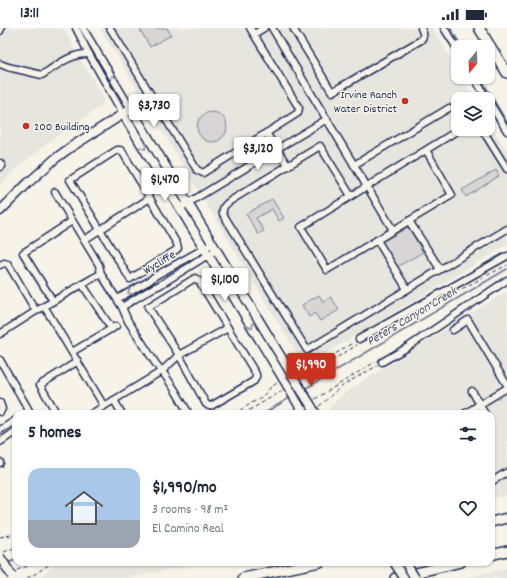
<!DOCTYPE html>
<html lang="en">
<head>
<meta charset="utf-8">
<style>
  :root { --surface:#fff; --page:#f2f2f3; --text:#1f2937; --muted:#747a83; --line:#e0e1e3; --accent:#c8321e }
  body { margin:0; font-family:Dekko,sans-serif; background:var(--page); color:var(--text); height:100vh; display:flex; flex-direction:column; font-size:15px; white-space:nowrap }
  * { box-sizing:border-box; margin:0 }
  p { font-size:13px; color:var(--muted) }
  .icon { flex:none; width:22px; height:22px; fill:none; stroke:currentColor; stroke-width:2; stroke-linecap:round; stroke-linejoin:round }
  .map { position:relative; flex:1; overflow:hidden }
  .side { position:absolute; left:12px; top:382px; width:483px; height:156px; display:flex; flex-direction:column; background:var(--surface); border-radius:12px; box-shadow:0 1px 3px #0004 }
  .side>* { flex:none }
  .needle { width:26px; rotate:199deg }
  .controls { position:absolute; left:451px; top:12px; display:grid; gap:8px }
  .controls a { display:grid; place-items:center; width:44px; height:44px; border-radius:8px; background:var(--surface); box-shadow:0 1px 3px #0004; font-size:20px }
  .price { position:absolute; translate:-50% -34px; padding:0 9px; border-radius:4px; background:#fff; color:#222; font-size:13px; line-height:26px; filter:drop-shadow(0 1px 2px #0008) }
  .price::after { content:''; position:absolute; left:50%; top:24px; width:12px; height:9px; margin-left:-6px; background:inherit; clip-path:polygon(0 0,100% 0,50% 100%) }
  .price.current { background:var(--accent); color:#fff }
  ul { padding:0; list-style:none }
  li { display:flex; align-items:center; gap:12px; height:100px; padding:0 16px }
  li+li { border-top:1px solid var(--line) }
  li span { display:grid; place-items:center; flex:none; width:112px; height:80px; border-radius:12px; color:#555 }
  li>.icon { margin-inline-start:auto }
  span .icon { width:48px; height:48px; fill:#fffc; stroke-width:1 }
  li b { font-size:17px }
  h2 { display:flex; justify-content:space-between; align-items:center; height:48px; padding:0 16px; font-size:17px }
  .status { display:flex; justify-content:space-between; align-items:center; height:28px; padding:0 20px; background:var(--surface); direction:ltr }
  .status svg { height:11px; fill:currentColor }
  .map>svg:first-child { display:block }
  .built { fill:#e6e5de }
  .green { fill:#d7d6d4; stroke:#798299 }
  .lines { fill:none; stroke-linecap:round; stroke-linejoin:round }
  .stream { stroke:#727c95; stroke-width:2 }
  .minor-casing { stroke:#1b2f5e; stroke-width:9 }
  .major-casing { stroke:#1b2f5e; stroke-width:11 }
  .highway-casing { stroke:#1b2f5e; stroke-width:12 }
  .path { stroke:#1b2f5e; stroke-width:1; stroke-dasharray:4 3; stroke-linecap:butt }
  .minor { stroke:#f7f3e8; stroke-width:6 }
  .major { stroke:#f7f3e8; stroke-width:8 }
  .highway { stroke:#f7f3e8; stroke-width:9 }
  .major-bridge-casing { stroke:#1b2f5e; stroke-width:11; stroke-linecap:butt }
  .major-bridge { stroke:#f7f3e8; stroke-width:8 }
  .oneway { stroke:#8991a3 }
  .poi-dot { fill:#c8321e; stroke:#f7f3e8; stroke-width:1.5 }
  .labels { text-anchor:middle; stroke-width:3; stroke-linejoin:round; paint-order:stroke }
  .poi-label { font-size:12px; fill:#1b2f5e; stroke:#f7f3e8; text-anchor:end }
  .street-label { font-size:12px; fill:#1b2f5e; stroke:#f7f3e8 }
  .water-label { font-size:13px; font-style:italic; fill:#465679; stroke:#f7f3e8 }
</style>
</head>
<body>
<div class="status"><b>13:11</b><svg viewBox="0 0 49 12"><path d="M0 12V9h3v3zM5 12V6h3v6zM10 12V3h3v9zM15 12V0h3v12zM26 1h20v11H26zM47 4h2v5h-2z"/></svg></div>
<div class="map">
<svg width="507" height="550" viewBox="0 0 507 550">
  <rect width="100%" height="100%" fill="#f7f3e8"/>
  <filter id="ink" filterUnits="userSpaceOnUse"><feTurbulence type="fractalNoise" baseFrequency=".025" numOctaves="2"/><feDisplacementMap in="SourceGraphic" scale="8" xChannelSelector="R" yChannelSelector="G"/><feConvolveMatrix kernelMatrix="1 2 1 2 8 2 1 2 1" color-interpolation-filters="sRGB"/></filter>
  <g filter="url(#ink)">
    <g class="built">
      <path d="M0 0H63L72 15 74 22 104 70 102 78 59 106 18 139 0 158Z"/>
      <path d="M100 0H432L458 42V49H462L475 71H458V101H488V92L507 123V217L318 330 301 332Z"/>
      <path d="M507 263V467L491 471V386H333L329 380 346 364Z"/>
      <path d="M58 534H207L127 550H39Z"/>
      <path d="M507 540V550H467Z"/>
    </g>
    <g class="green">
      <path d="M139 0H167L171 7 150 19Z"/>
      <circle cx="212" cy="99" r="15"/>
      <path d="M496 142 499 148 466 169 462 162Z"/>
      <path d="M272 171 284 190 279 193 272 181 256 190 264 203 258 206 246 186Z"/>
      <path d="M408 199 423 224 397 239 382 214Z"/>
      <path d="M319 267 323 274 331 269 339 282 320 293 315 285 309 289 302 277Z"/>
    </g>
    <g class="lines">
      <g class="stream">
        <path d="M450 0 462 19"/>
        <path d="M480 49 507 95"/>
        <path d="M303 362 507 241"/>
        <path d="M263 386 291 369"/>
        <path d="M7 535 16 532"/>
      </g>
      <g class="minor-casing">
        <g id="minor">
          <path d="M76 0 89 26 123 86"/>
          <path d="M83 0 131 81"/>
          <path d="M110 0 197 142 203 145 298 85 299 80 250 0"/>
          <path d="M272 0 393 202"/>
          <path d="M294 0V2L332 64 421 12C425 7 423 5 421 0"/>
          <path d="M444 0 458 22"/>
          <path d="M0 3 1 0"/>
          <path d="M254 6 264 0"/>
          <path d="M0 36 8 39 42 47C56 38 71 25 89 26"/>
          <path d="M474 49 487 71"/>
          <path d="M488 72 507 103"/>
          <path d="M482 101 507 141"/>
          <path d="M266 105 288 138"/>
          <path d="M117 122H120L122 123 177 216 178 220 176 222 130 251 70 152Z"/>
          <path d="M426 122 452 167 327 242 301 199 460 101"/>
          <path d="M0 135 2 138 0 139"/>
          <path d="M354 137 449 80"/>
          <path d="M55 164 99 237 101 246 122 279 128 293 156 336 162 343 175 362 189 386"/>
          <path d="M351 168 320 118 230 173C225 177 222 179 223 186L307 322 507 201"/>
          <path d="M180 180 277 121 327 91"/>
          <path d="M409 193 440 241"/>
          <path d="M84 212 150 170"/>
          <path d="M377 212 407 261"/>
          <path d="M0 237 4 235 8 236 36 283"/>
          <path d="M195 250 199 253 256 346V349L254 353 211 378H209L206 376 179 327 148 279Z"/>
          <path d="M82 256 112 301"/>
          <path d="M117 271 149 253 155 248 212 216"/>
          <path d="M53 273 23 225 72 193"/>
          <path d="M44 278 104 378"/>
          <path d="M122 279 153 260 160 257 216 222"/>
          <path d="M453 302 468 292 507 357"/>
          <path d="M0 306 36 283 93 250 101 246"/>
          <path d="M359 311 507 228"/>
          <path d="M72 324 116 298"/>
          <path d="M0 332 31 386"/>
          <path d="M382 334 408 319 507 252"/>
          <path d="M472 363 485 386"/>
          <path d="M114 372 122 386"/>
          <path d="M0 375 2 381 0 384"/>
          <path d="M57 386 40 357 78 333"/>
          <path d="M91 386 162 343 179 327 228 300"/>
          <path d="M464 386 507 360"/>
          <path d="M0 402 16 392"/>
          <path d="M0 414 16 403"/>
          <path d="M0 434V435"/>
          <path d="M491 454 507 444"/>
        </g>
      </g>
      <g class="major-casing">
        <g id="major">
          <path d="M123 86 287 357"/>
          <path d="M0 183 28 155 56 130 71 119 131 81 295 352"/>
          <path d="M310 376 316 386"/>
        </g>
      </g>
      <g class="highway-casing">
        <g id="highway">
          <path d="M479 0 507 45"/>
          <path d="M491 494 507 490"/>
          <path d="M491 527 507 523"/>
          <path d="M243 550 320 534"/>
          <path d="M395 550 461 534"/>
        </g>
      </g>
      <g class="path">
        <path d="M450 267 507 237"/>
        <path d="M298 343 324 333 354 314"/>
        <path d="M302 351 357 317"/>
        <path d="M315 371 375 334"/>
        <path d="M319 378C326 373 330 368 336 363 348 353 363 346 377 338"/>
        <path d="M234 386 263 368 270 360 277 355"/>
        <path d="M243 386 282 363"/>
        <path d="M290 386 294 384"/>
        <path d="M0 509 16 506"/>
        <path d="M4 524 16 519"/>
        <path d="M17 542 38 534"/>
        <path d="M27 550 35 546 53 534"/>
      </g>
      <use href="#minor" class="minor"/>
      <use href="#major" class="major"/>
      <use href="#highway" class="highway"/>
      <g class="major-bridge-casing">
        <g id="major-bridge">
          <path d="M295 352 310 376"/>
          <path d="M287 357 301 381"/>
          <path d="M0 529 12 548"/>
          <path d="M394 534 404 550"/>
          <path d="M405 534 415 550"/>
        </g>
      </g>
      <use href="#major-bridge" class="major-bridge"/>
    </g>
    <defs><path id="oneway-chevron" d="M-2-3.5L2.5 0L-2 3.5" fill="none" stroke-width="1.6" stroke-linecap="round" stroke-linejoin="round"/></defs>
    <g class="oneway">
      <use href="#oneway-chevron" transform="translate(113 50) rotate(-121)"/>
      <use href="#oneway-chevron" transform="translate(144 119) rotate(59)"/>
      <use href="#oneway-chevron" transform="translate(130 264) rotate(150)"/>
      <use href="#oneway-chevron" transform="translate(251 298) rotate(59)"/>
    </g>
  </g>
  <g class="poi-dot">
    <circle cx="405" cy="73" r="4"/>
    <circle cx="26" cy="98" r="4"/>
  </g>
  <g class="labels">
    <g class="poi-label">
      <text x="397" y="70">Irvine Ranch<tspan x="397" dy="14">Water District</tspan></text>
      <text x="34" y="102" text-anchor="start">200 Building</text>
    </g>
    <g class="street-label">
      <text transform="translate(159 234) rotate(-31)" y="4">Wycliffe</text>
    </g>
    <g class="water-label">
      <text transform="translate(411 287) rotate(-31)" y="5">Peters Canyon Creek</text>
    </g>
  </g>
</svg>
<div class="controls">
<a><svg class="needle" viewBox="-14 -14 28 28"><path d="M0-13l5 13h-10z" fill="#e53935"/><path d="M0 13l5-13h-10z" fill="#747a83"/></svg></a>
<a><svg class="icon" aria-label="layers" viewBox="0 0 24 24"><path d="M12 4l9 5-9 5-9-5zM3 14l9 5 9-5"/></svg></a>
</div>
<b class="price" style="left:154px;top:100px">$3,730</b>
<b class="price" style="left:258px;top:143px">$3,120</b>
<b class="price" style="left:165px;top:174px">$1,470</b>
<b class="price" style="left:225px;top:274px">$1,100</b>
<b class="price current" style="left:311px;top:359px">$1,990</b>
<section class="side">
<h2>5 homes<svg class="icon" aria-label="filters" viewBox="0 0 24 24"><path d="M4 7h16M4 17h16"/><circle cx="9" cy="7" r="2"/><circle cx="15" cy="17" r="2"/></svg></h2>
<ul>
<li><span style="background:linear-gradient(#a9c7e8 65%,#9aa5b1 0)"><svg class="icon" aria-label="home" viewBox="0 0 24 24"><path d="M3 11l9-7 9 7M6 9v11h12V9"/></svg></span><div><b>$1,990/mo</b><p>3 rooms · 98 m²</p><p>El Camino Real</p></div><svg class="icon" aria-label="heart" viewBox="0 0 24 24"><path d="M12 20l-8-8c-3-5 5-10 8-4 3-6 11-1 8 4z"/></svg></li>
</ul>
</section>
</div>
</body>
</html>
